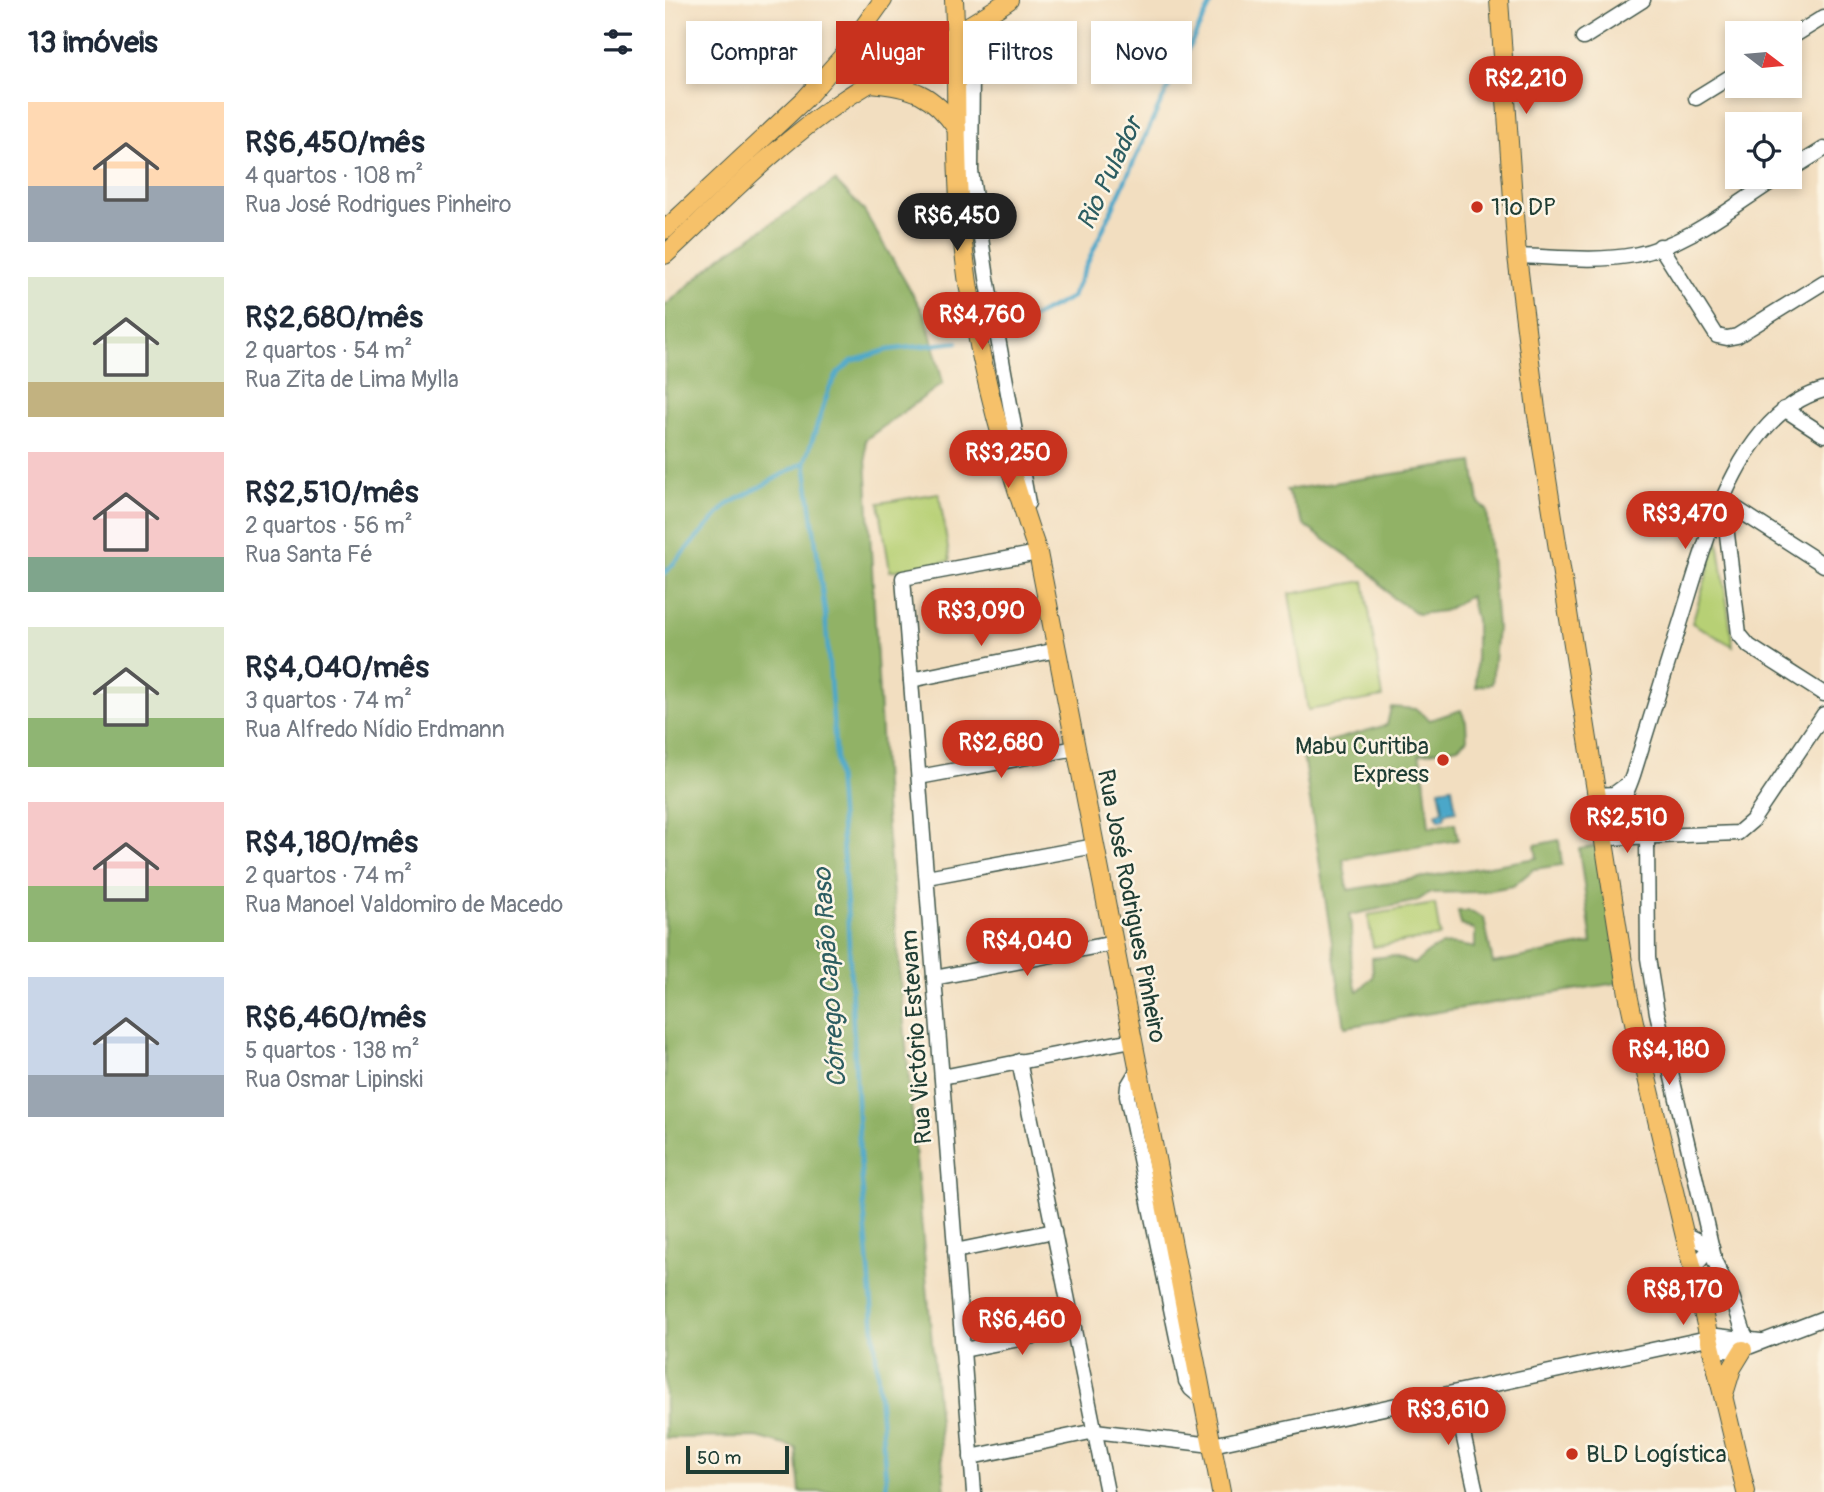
<!DOCTYPE html>
<html lang="pt">
<head>
<meta charset="utf-8">
<style>
  :root { --surface:#fff; --page:#f2f2f3; --text:#1f2937; --muted:#747a83; --accent:#c8321e }
  body { margin:0; font-family:Pangolin,sans-serif; background:var(--page); color:var(--text); height:100vh; display:flex; flex-direction:column; font-size:26px; white-space:nowrap }
  * { box-sizing:border-box; margin:0 }
  p { font-size:23px; color:var(--muted) }
  .icon { flex:none; width:38px; height:38px; fill:none; stroke:currentColor; stroke-width:2; stroke-linecap:round; stroke-linejoin:round }
  .map { position:relative; flex:1; overflow:hidden }
  .details { display:flex; flex-direction:column; background:var(--surface); width:665px }
  .details>* { flex:none }
  .top-card { position:absolute; left:21px; top:21px; width:665px; height:63px; display:flex; gap:14px }
  .needle { width:46px; rotate:106deg }
  .fabs { position:absolute; left:1060px; top:21px; display:grid; gap:14px }
  .fabs a { display:grid; place-items:center; width:77px; height:77px; border-radius:0px; background:var(--surface); box-shadow:0 4px 10px #0003; font-size:35px }
  .scale { position:absolute; left:21px; bottom:18px; width:103px; box-sizing:border-box; padding-left:7px; border:4px solid #1f3d34; border-top:0; font-size:19px; line-height:24px; white-space:nowrap; color:#1f3d34; -webkit-text-stroke:5px #fcf5e5; paint-order:stroke }
  .price { position:absolute; translate:-50% -60px; padding:0 16px; border-radius:24px; background:var(--accent); color:#fff; font-size:23px; line-height:46px; filter:drop-shadow(0 2px 4px #0008) }
  .price::after { content:''; position:absolute; left:50%; top:42px; width:21px; height:16px; margin-left:-10px; background:inherit; clip-path:polygon(0 0,100% 0,50% 100%) }
  .price.active { background:#222; color:#fff }
  ul { padding:0; list-style:none }
  li { display:flex; align-items:center; gap:21px; height:175px; padding:0 28px }
  li span { display:grid; place-items:center; flex:none; width:196px; height:140px; border-radius:0px; color:#555 }
  li>.icon { margin-inline-start:auto }
  span .icon { width:84px; height:84px; fill:#fffc; stroke-width:1 }
  li b { font-size:30px }
  h2 { display:flex; justify-content:space-between; align-items:center; height:84px; padding:0 28px; font-size:30px }
  .chip { padding:0 24px; border-radius:0px; background:var(--surface); box-shadow:0 4px 10px #0003; font-size:24px; line-height:63px }
  .chip.active { background:var(--accent); color:#fff }
  main { display:flex; flex:1; min-height:0 }
  .map>svg:first-child { display:block }
  .green { fill:#b7d075; stroke:#6b8654; stroke-width:2 }
  .forest { fill:#91b266; stroke:#58784d; stroke-width:2 }
  .water { fill:#4ba7c9; stroke:#35727e; stroke-width:2 }
  .lines { fill:none; stroke-linecap:round; stroke-linejoin:round }
  .stream { stroke:#4ba7c9; stroke-width:4.5 }
  .minor-casing { stroke:#3f5549; stroke-width:17 }
  .major-casing { stroke:#3f5549; stroke-width:20 }
  .minor { stroke:#fff; stroke-width:14 }
  .major { stroke:#f6c16b; stroke-width:18 }
  .poi-dot { fill:#c8321e; stroke:#fcf5e5; stroke-width:2.5 }
  .labels { text-anchor:middle; stroke-width:5; stroke-linejoin:round; paint-order:stroke }
  .poi-label { font-size:24px; fill:#1f3d34; stroke:#fcf5e5; text-anchor:start }
  .street-label { font-size:24px; fill:#1f3d34; stroke:#fcf5e5 }
  .water-label { font-size:26px; font-style:italic; fill:#2c5d61; stroke:#fcf5e5 }
</style>
</head>
<body>
<main>
<section class="details">
<h2>13 imóveis<svg class="icon" aria-label="filters" viewBox="0 0 24 24"><path d="M4 7h16M4 17h16"/><circle cx="9" cy="7" r="2"/><circle cx="15" cy="17" r="2"/></svg></h2>
<ul>
<li><span style="background:linear-gradient(#ffd9b3 60%,#9aa5b1 0)"><svg class="icon" aria-label="home" viewBox="0 0 24 24"><path d="M3 11l9-7 9 7M6 9v11h12V9"/></svg></span><div><b>R$6,450/mês</b><p>4 quartos · 108 m²</p><p>Rua José Rodrigues Pinheiro</p></div></li>
<li><span style="background:linear-gradient(#dfe7d0 75%,#c2b280 0)"><svg class="icon" aria-label="home" viewBox="0 0 24 24"><path d="M3 11l9-7 9 7M6 9v11h12V9"/></svg></span><div><b>R$2,680/mês</b><p>2 quartos · 54 m²</p><p>Rua Zita de Lima Mylla</p></div></li>
<li><span style="background:linear-gradient(#f6c9c9 75%,#7fa58c 0)"><svg class="icon" aria-label="home" viewBox="0 0 24 24"><path d="M3 11l9-7 9 7M6 9v11h12V9"/></svg></span><div><b>R$2,510/mês</b><p>2 quartos · 56 m²</p><p>Rua Santa Fé</p></div></li>
<li><span style="background:linear-gradient(#dfe7d0 65%,#8fb573 0)"><svg class="icon" aria-label="home" viewBox="0 0 24 24"><path d="M3 11l9-7 9 7M6 9v11h12V9"/></svg></span><div><b>R$4,040/mês</b><p>3 quartos · 74 m²</p><p>Rua Alfredo Nídio Erdmann</p></div></li>
<li><span style="background:linear-gradient(#f6c9c9 60%,#8fb573 0)"><svg class="icon" aria-label="home" viewBox="0 0 24 24"><path d="M3 11l9-7 9 7M6 9v11h12V9"/></svg></span><div><b>R$4,180/mês</b><p>2 quartos · 74 m²</p><p>Rua Manoel Valdomiro de Macedo</p></div></li>
<li><span style="background:linear-gradient(#c9d6e8 70%,#9aa5b1 0)"><svg class="icon" aria-label="home" viewBox="0 0 24 24"><path d="M3 11l9-7 9 7M6 9v11h12V9"/></svg></span><div><b>R$6,460/mês</b><p>5 quartos · 138 m²</p><p>Rua Osmar Lipinski</p></div></li>
</ul>
</section>
<div class="map">
<svg width="1159" height="1492" viewBox="0 0 1159 1492">
  <rect width="100%" height="100%" fill="#fcf5e5"/>
  <filter id="ink" filterUnits="userSpaceOnUse"><feTurbulence type="fractalNoise" baseFrequency=".0143" numOctaves="2"/><feDisplacementMap in="SourceGraphic" scale="14" xChannelSelector="R" yChannelSelector="G"/><feConvolveMatrix kernelMatrix="1 2 1 2 8 2 1 2 1" color-interpolation-filters="sRGB"/></filter>
  <filter id="wash" filterUnits="userSpaceOnUse"><feTurbulence type="fractalNoise" baseFrequency=".00686" numOctaves="4" result="noise"/><feDisplacementMap in="SourceGraphic" scale="28" xChannelSelector="R" yChannelSelector="G"/><feGaussianBlur stdDeviation="1.57" result="paint"/><feColorMatrix in="noise" values="0 0 0 0 0 0 0 0 0 0 0 0 0 0 0 0 0 1.4 0 .05"/><feComposite in="paint" operator="in"/></filter>
  <g filter="url(#wash)">
    <rect width="100%" height="100%" fill="#f2dec0"/>
    <g class="green">
      <path d="M274 493 285 561 225 571 214 503Z"/>
      <path d="M1053 539 1068 646 1027 623Z"/>
      <path d="M699 581 718 697 643 710 624 594Z"/>
      <path d="M770 904 775 936 708 947 703 915Z"/>
    </g>
    <g class="forest">
      <path d="M170 181 198 209 261 317 278 383 200 440 220 805 280 1492H135L131 1448 92 1437 0 1438V306L56 257Z"/>
      <path d="M808 462 814 503 822 510 832 627 827 684 811 687V620L805 596 779 611 753 614 728 598 703 570 640 526 621 490Z"/>
      <path d="M726 707 751 709 765 720 796 710 801 722 802 739 793 747 754 754 759 776 764 827 790 823 793 840 678 859 683 890 872 858 870 845 894 840 897 865 869 869 848 886 814 892 764 893 752 901 684 915C691 941 680 964 693 991L708 977 707 958 727 956 750 964C772 941 781 942 810 948V930L796 925 793 911H804L819 918 828 963 927 943 914 849 935 845 958 982 680 1027 637 749 722 725Z"/>
    </g>
    <path class="water" d="M787 787 791 811 780 813 779 819 774 820 771 814 778 810 774 789Z"/>
    <g class="lines">
      <g class="stream">
        <path d="M342 331 407 297 495 104 548 0"/>
        <path d="M0 573 62 505 140 462"/>
        <path d="M222 1492 195 1157 182 906 160 612 140 462 164 389 173 373 187 361 222 350 292 342"/>
      </g>
    </g>
  </g>
  <g filter="url(#ink)">
    <g class="lines">
      <g class="minor-casing">
        <g id="minor">
          <path d="M327 12 314 44 307 75 306 171 322 278 363 503"/>
          <path d="M918 38 978 0"/>
          <path d="M1125 38 1159 17"/>
          <path d="M1031 98 1073 72"/>
          <path d="M1125 170 1159 149"/>
          <path d="M995 246 1052 336 1062 338 1072 336 1159 282"/>
          <path d="M852 256C890 257 931 262 969 255 1023 245 1069 205 1114 177"/>
          <path d="M1159 390C1070 414 1039 549 1014 627 999 676 984 725 968 775 961 796 950 817 940 838L1073 833 1087 821 1159 714"/>
          <path d="M1119 409 1159 435"/>
          <path d="M1058 500 1159 565"/>
          <path d="M1058 501 1074 634 1084 646 1159 694"/>
          <path d="M246 680 392 650"/>
          <path d="M254 777 411 748"/>
          <path d="M933 795 949 794 964 783"/>
          <path d="M982 837 983 958 992 1013 1050 1262 1068 1299 1079 1333 1086 1345"/>
          <path d="M262 877 430 846"/>
          <path d="M269 978 449 943"/>
          <path d="M354 1061 442 1492"/>
          <path d="M473 1069 463 1086 462 1096 521 1381 526 1389 537 1398"/>
          <path d="M277 1077 467 1040"/>
          <path d="M1020 1234 1047 1247 1028 1268"/>
          <path d="M290 1251 389 1231"/>
          <path d="M1045 1340 1058 1350 1073 1351 1159 1318"/>
          <path d="M298 1350 409 1328"/>
          <path d="M789 1394 811 1492"/>
          <path d="M306 1457 430 1431 547 1445 1052 1336 1095 1341"/>
          <path d="M309 1492 238 578 373 553 371 544"/>
        </g>
      </g>
      <g class="major-casing">
        <g id="major">
          <path d="M289 0C293 71 289 142 295 212 304 330 334 441 373 553L556 1492"/>
          <path d="M834 0 852 256 871 409 963 994 972 1036 1081 1492"/>
          <path d="M205 83C248 87 267 93 292 129"/>
          <path d="M0 230 140 99 177 57 218 0"/>
          <path d="M0 255C57 202 113 143 178 100 232 64 291 37 344 0"/>
          <path d="M1059 1394 1067 1368 1078 1350"/>
        </g>
      </g>
      <use href="#minor" class="minor"/>
      <use href="#major" class="major"/>
    </g>
  </g>
  <g class="poi-dot">
    <circle cx="812" cy="207" r="7"/>
    <circle cx="778" cy="760" r="7"/>
    <circle cx="907" cy="1454" r="7"/>
  </g>
  <g class="labels">
    <g class="poi-label">
      <text x="826" y="215">11º DP</text>
      <text x="764" y="754" text-anchor="end">Mabu Curitiba<tspan x="764" dy="28">Express</tspan></text>
      <text x="921" y="1462">BLD Logística</text>
    </g>
    <g class="street-label">
      <text transform="translate(467 906) rotate(79)" y="8">Rua José Rodrigues Pinheiro</text>
      <text transform="translate(251 1037) rotate(-94)" y="8">Rua Victório Estevam</text>
    </g>
    <g class="water-label">
      <text transform="translate(444 173) rotate(-65)" y="9">Rio Pulador</text>
      <text transform="translate(164 978) rotate(-94)" y="9">Córrego Capão Raso</text>
    </g>
  </g>
</svg>
<div class="fabs">
<a><svg class="needle" viewBox="-14 -14 28 28"><path d="M0-13l5 13h-10z" fill="#e53935"/><path d="M0 13l5-13h-10z" fill="#747a83"/></svg></a>
<a><svg class="icon" aria-label="locate" viewBox="0 0 24 24"><circle cx="12" cy="12" r="6"/><path d="M12 2v4M12 18v4M2 12h4M18 12h4"/></svg></a>
</div>
<div class="scale">50 m</div>
<b class="price" style="left:861px;top:116px">R$2,210</b>
<b class="price active" style="left:292px;top:253px">R$6,450</b>
<b class="price" style="left:317px;top:352px">R$4,760</b>
<b class="price" style="left:343px;top:490px">R$3,250</b>
<b class="price" style="left:1020px;top:551px">R$3,470</b>
<b class="price" style="left:316px;top:648px">R$3,090</b>
<b class="price" style="left:336px;top:780px">R$2,680</b>
<b class="price" style="left:962px;top:855px">R$2,510</b>
<b class="price" style="left:362px;top:978px">R$4,040</b>
<b class="price" style="left:1004px;top:1087px">R$4,180</b>
<b class="price" style="left:1018px;top:1327px">R$8,170</b>
<b class="price" style="left:357px;top:1357px">R$6,460</b>
<b class="price" style="left:783px;top:1447px">R$3,610</b>
<div class="top-card">
<a class="chip">Comprar</a>
<a class="chip active">Alugar</a>
<a class="chip">Filtros</a>
<a class="chip">Novo</a>
</div>
</div>
</main>
</body>
</html>
